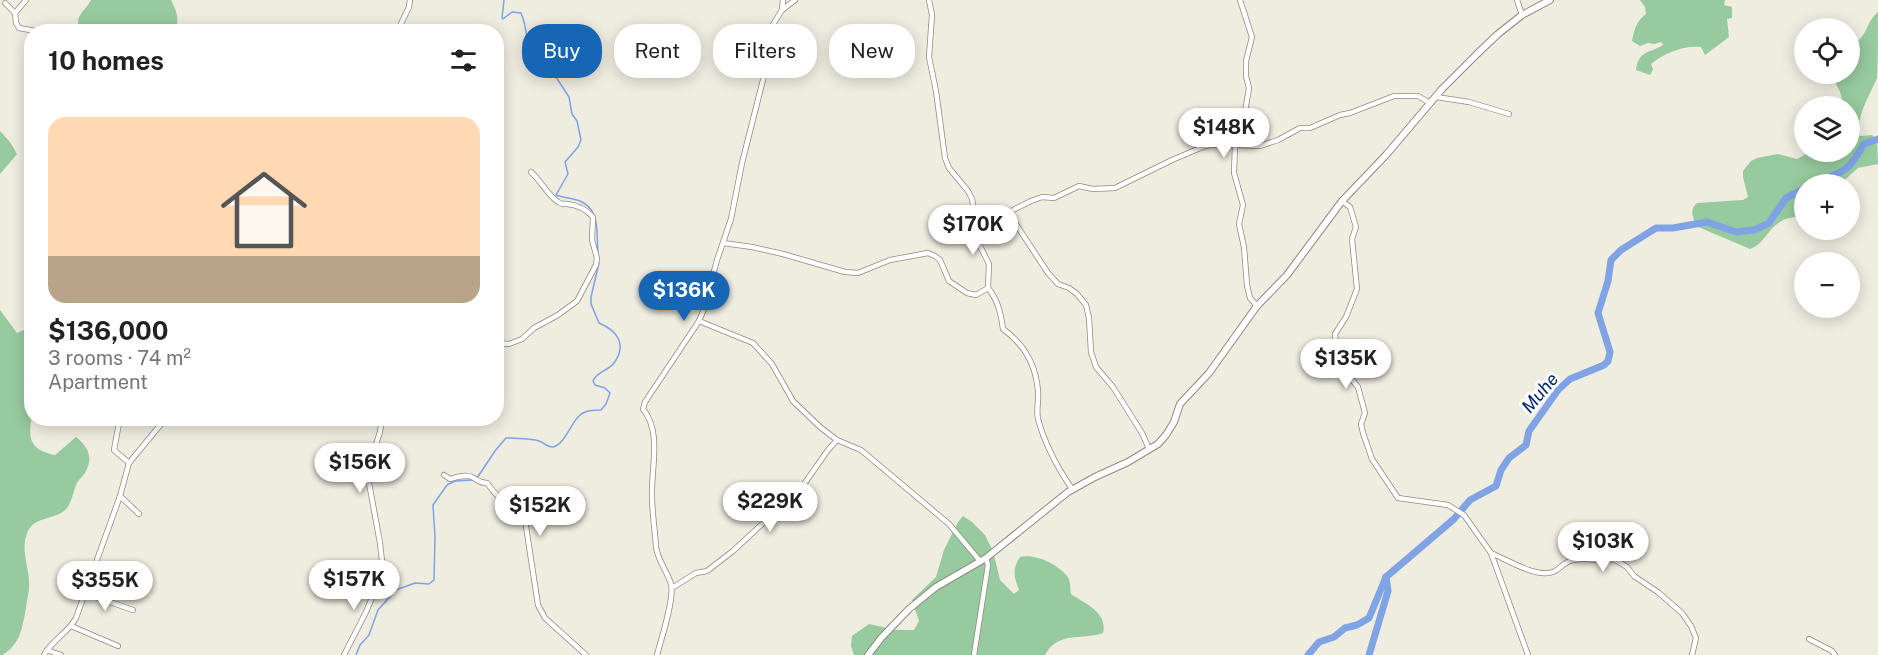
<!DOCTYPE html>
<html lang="en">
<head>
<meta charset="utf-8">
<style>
  :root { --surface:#fff; --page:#f6f6f6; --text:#222; --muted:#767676; --accent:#1666b5 }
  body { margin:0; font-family:"Public Sans",sans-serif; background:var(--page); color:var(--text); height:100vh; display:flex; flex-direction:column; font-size:22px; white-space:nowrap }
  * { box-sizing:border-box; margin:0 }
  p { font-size:20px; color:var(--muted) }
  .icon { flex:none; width:33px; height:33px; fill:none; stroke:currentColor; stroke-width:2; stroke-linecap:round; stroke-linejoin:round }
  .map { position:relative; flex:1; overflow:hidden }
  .sheet { position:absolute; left:24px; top:24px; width:480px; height:402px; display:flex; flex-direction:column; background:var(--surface); border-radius:24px; box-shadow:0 3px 15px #0003 }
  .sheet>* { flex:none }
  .top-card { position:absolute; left:522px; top:24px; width:570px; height:54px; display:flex; gap:12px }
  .controls { position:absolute; left:1794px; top:18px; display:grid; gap:12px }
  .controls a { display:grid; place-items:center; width:66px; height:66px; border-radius:50%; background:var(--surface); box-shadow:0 3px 15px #0003; font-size:30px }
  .price { position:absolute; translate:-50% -51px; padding:0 14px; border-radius:21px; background:#fff; color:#222; font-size:20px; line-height:39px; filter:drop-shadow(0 2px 3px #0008) }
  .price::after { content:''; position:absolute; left:50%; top:36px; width:18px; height:14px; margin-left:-9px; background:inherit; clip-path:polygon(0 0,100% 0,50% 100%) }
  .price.active { background:var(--accent); color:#fff }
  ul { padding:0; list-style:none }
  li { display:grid; align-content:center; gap:12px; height:318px; padding:0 24px }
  li span { display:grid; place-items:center; height:186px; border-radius:18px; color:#555 }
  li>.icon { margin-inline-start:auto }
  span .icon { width:108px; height:108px; fill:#fffc; stroke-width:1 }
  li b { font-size:26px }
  h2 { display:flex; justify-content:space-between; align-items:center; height:72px; padding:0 24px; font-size:26px }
  .tag { padding:0 21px; border-radius:24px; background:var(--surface); box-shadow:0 3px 15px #0003; font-size:21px; line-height:54px }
  .tag.active { background:var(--accent); color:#fff }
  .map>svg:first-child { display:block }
  .green { fill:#97ca9e }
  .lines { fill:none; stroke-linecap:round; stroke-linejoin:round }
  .stream { stroke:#7fa3e5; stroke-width:1.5 }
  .river { stroke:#7fa3e5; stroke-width:7 }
  .street-casing { stroke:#8e8b80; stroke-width:6 }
  .secondary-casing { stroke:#8e8b80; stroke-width:8 }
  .street { stroke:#fff; stroke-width:4.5 }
  .secondary { stroke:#fff; stroke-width:6 }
  .labels { text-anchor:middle; stroke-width:6; stroke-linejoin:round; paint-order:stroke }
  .water-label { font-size:18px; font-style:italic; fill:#022772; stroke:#fff }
</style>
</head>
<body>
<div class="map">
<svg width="1878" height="655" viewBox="0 0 1878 655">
  <rect width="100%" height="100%" fill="#efece0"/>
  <g class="green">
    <path d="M91 0H171C176 10 181 21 174 32L80 31C74 15 84 13 91 0Z"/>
    <path d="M1640 0H1725L1724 5 1732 7V18L1727 19 1729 37 1705 55 1701 47C1684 45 1664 53 1651 64L1653 69 1650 75 1636 70C1639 50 1648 54 1663 45L1661 42 1654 44 1648 43 1640 46 1632 41C1634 30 1637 20 1646 14L1645 7Z"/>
    <path d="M1878 12C1878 26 1878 67 1877 78 1870 95 1855 117 1860 136L1872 135 1877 140 1878 164 1858 168 1840 184H1804V216C1797 217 1787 217 1780 222 1768 229 1763 245 1750 249L1696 226C1693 217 1689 210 1697 203L1743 200 1748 197 1743 177V171L1751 161 1757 158 1778 154 1797 159 1806 154V152H1850V106H1844L1840 92 1831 74H1850V46C1869 37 1864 24 1878 12Z"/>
    <path d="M0 131 10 142 17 154 0 174Z"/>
    <path d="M0 310 17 333 31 327C32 336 34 351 30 359 27 366 24 368 24 376 23 383 29 386 31 392 39 418 13 447 55 455L76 437C88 447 94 457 85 473 83 476 79 479 77 483 73 491 72 503 66 509 56 520 35 516 28 531 20 548 28 563 29 581 30 590 27 598 26 608 22 628 21 644 2 655H0Z"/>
    <path d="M963 516 972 522 985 535 993 551 1000 580 1014 594 1019 590C1014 577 1012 569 1020 557 1034 553 1058 564 1067 576 1071 581 1070 588 1071 594 1085 604 1108 612 1103 633 1081 641 1059 630 1045 655H854L851 646 852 636 869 624 896 630H914L919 621 912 600 936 577 944 550 958 522Z"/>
  </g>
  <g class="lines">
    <g class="stream">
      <path d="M504 0 502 18 503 19 512 12 521 13C529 31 526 51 534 70H545L554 74 569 97 572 114 577 121 581 140 578 147 565 162 568 174 556 195C564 198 572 198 580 201 601 210 596 233 598 252"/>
      <path d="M477 478 495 451 506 438C512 438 535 439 539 441 544 442 546 447 552 447 564 446 571 423 579 416 585 410 594 410 601 410L606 404 610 393 605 388 595 385 593 381C598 370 607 372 614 363 627 345 618 331 599 323L591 304V297L599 263"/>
      <path d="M356 655 360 645 369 635 378 610 396 590 415 583 429 584 434 580 435 537 433 505 447 485 455 481 472 480"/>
    </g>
    <g class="river">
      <path d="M1814 184C1844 169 1846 176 1864 144L1878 139"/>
      <path d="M1308 655 1319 642 1334 637 1345 628 1357 625 1369 618 1386 577 1454 519 1470 500 1496 486 1501 470 1509 458 1526 445 1529 431 1558 390 1570 379 1604 365 1608 361 1610 352 1598 313 1608 281 1611 260 1621 250 1656 228H1673L1707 222 1736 232 1754 230 1769 223 1786 198 1804 189"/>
      <path d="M1369 655 1388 591 1386 577"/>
    </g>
    <g class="street-casing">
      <g id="street">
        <path d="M929 0 932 15 929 57 936 91 945 158 949 168 968 191 972 199 980 246 989 264 988 288C998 300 1001 314 1003 329 1024 344 1036 366 1038 391 1039 401 1036 409 1038 419 1045 445 1057 467 1072 489"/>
        <path d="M1240 0 1252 37 1246 61V76L1249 88 1245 112 1235 145 1234 173 1243 205 1239 224 1244 247 1247 285 1250 298 1257 306"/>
        <path d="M1517 0 1522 15"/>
        <path d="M5 3 15 13 16 23 19 28 41 32"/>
        <path d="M782 10 783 0"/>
        <path d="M15 13 26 0"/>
        <path d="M397 32 409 7 410 0"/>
        <path d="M1436 97 1469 102 1509 114"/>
        <path d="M1342 201 1350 207 1356 227 1352 239 1357 289 1346 317 1335 334 1336 346 1349 376 1358 387 1365 413 1361 424 1363 433 1372 459 1398 498 1448 505 1464 515 1491 553 1528 655"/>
        <path d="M1008 212 1048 273 1058 284 1069 288 1077 294 1086 305 1089 318 1091 352 1096 367 1113 387 1142 433 1149 449"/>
        <path d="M977 218H997L1031 201 1042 197 1054 198 1079 186 1093 189 1115 188 1172 160 1205 146 1218 144 1260 146 1278 140 1300 128H1310L1340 115 1350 113 1394 96H1418L1430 103"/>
        <path d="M723 243 752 247 783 254 845 272 858 273 890 260 928 253 935 256 940 260 949 281 967 293 976 295 988 288"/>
        <path d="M699 321 753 343 772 364 793 401 820 427 837 440 861 450 949 524 980 561"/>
        <path d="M496 343 509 344 522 339 534 328 558 315 577 301 596 265 597 258 592 240 593 217C586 209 578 205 567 204 561 203 563 205 558 202 548 195 541 181 531 172"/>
        <path d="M117 418 119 423 114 450 129 463"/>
        <path d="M444 475 450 479C457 477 465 474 472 477 478 480 479 483 487 483 491 488 495 495 501 498 514 507 518 503 525 520L538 605 545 618 586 655"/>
        <path d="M120 496 139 514"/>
        <path d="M1491 553C1508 560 1536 578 1553 572 1561 569 1563 562 1573 560 1587 557 1600 562 1614 559L1627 567 1634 576 1659 593 1682 613 1691 626 1696 638 1692 655"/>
        <path d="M672 588 696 573 707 571 733 551 802 487 828 450 837 440"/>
        <path d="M84 593 133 610"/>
        <path d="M71 626 118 646"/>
        <path d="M1809 639 1832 651 1835 655"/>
        <path d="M47 650 61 655"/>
        <path d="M44 655C52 640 68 633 76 618L120 496 129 463 166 418"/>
        <path d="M344 655 366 612 383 571 380 543 367 472 380 432 382 418"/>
        <path d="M657 655C661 640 675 597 671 584 667 571 658 561 656 547 655 530 652 513 652 496 651 468 662 432 643 409L645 402 699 321 704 309 717 260 731 219 742 163 766 68 769 31 782 10 795 0"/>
        <path d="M974 655 988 565 986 558"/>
      </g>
    </g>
    <g class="secondary-casing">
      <path id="secondary" d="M868 655 882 637 909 609 936 587 986 558 1068 492 1095 477 1128 462 1158 444 1166 435 1174 422 1180 404 1209 373 1257 306 1287 275 1342 201 1386 155 1442 89 1477 54 1498 34 1522 15 1550 0"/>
    </g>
    <use href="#street" class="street"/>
    <use href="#secondary" class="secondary"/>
  </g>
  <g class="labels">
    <g class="water-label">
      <text transform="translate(1540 393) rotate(-50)" y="6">Muhe</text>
    </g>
  </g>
</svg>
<div class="controls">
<a><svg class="icon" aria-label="locate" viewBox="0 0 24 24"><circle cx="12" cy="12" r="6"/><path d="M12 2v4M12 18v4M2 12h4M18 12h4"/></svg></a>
<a><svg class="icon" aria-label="layers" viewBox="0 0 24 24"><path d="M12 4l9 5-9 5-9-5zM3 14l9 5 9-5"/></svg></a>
<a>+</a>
<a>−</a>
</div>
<b class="price" style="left:1224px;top:159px">$148K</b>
<b class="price" style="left:973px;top:256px">$170K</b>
<b class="price active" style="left:684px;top:322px">$136K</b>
<b class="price" style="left:1346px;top:390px">$135K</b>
<b class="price" style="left:360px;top:494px">$156K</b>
<b class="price" style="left:770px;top:533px">$229K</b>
<b class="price" style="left:540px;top:537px">$152K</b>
<b class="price" style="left:1603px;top:573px">$103K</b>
<b class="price" style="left:354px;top:611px">$157K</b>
<b class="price" style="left:105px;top:612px">$355K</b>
<div class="top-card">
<a class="tag active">Buy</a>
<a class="tag">Rent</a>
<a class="tag">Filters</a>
<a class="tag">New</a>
</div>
<section class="sheet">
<h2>10 homes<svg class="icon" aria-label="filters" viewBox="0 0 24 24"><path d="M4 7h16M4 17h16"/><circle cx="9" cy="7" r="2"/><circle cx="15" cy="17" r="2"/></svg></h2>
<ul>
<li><span style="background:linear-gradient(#ffd9b3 75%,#b9a48a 0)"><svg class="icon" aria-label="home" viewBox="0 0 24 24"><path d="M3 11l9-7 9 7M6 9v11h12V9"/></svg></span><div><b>$136,000</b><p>3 rooms · 74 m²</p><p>Apartment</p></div></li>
</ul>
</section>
</div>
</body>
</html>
